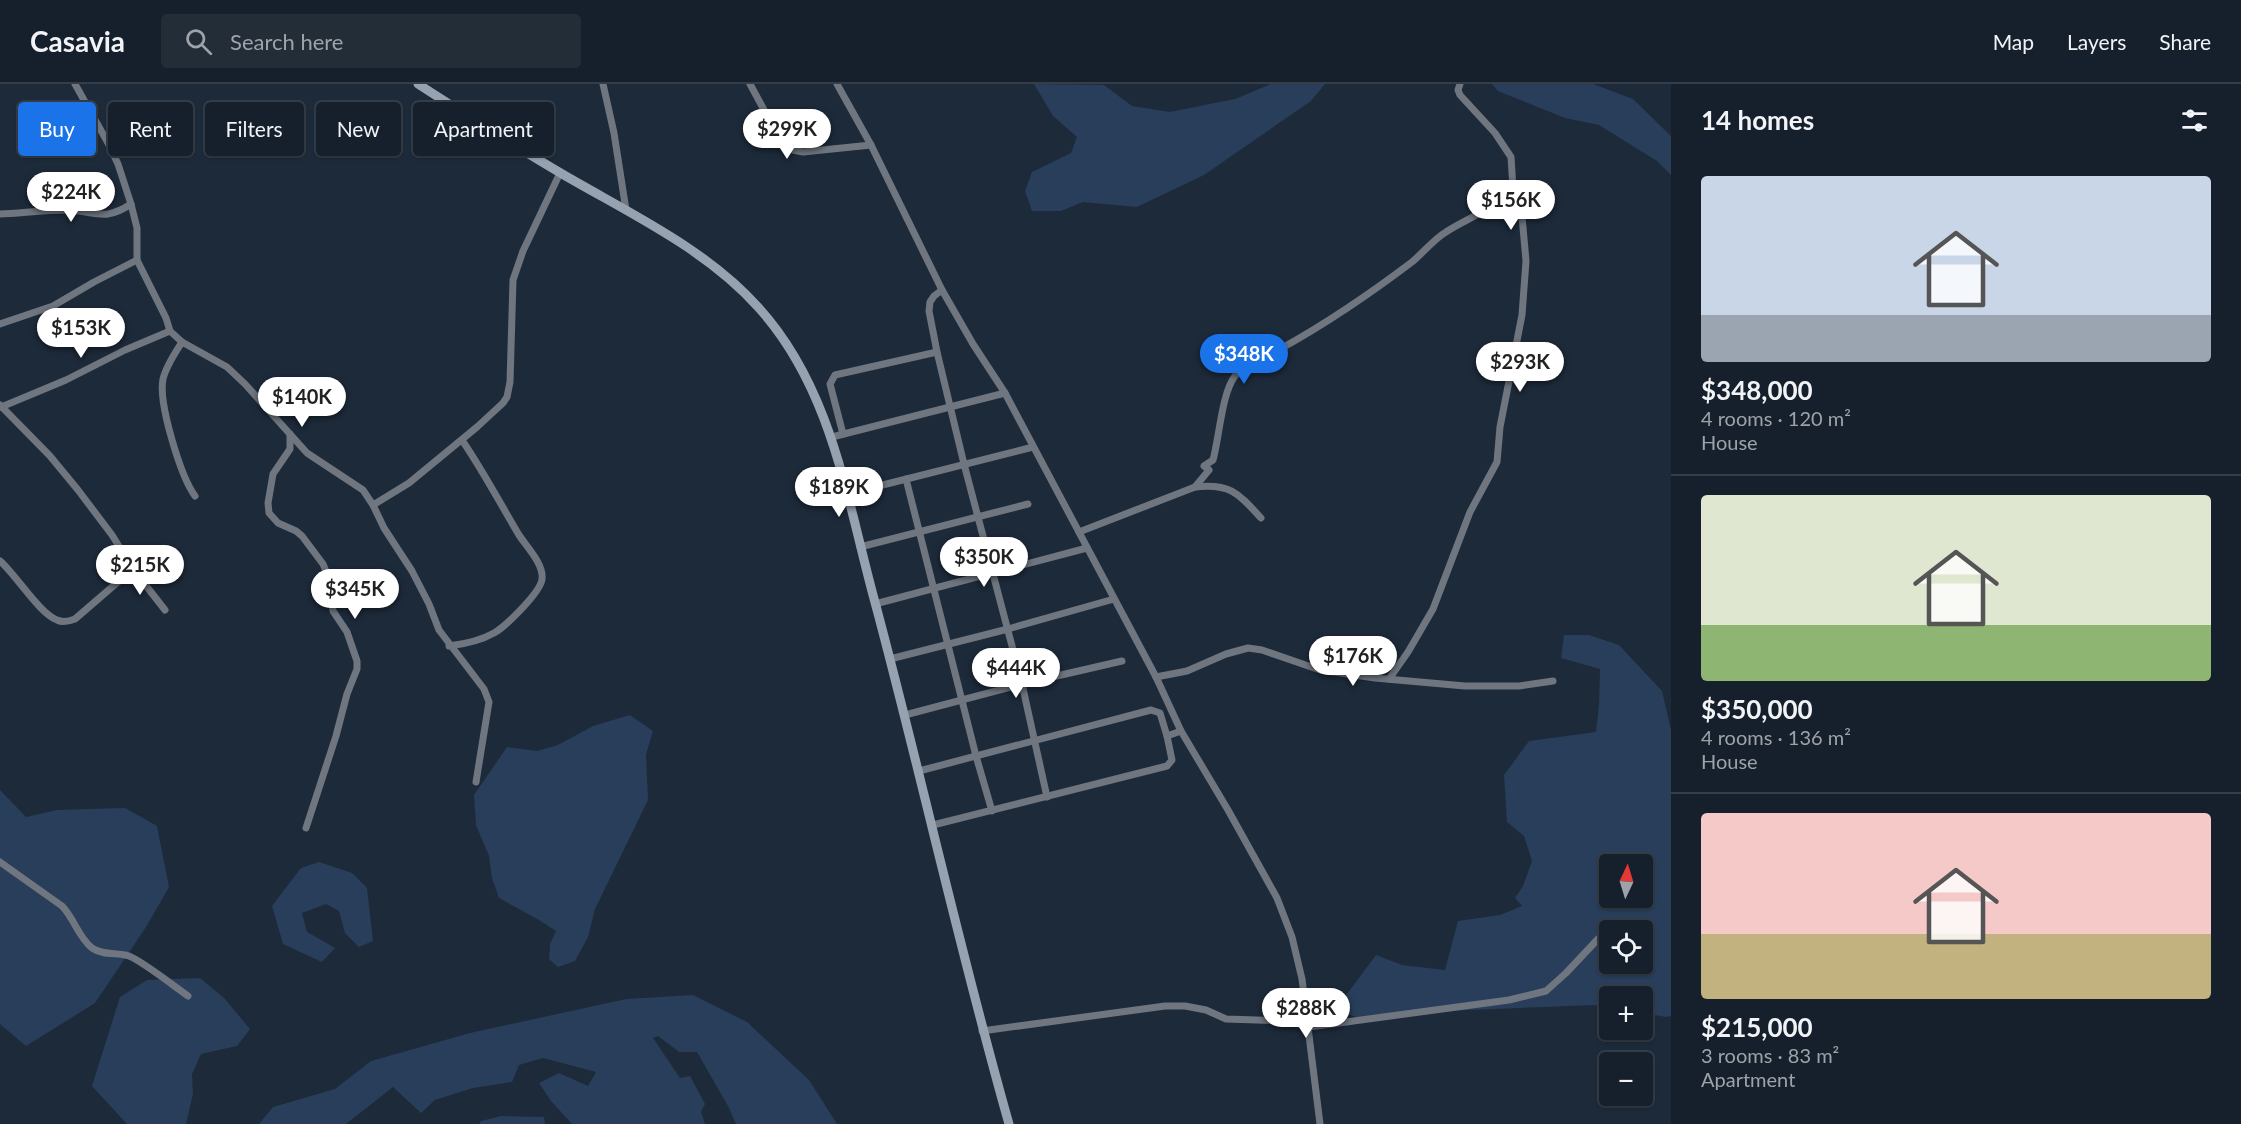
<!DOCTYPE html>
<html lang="en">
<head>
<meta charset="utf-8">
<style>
  :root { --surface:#16202c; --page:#232d38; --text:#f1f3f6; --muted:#9ea3a9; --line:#353e48; --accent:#1a73e8 }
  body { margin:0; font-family:Lato,sans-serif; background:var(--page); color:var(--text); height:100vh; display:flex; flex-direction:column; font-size:22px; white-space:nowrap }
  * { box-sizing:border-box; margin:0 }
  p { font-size:20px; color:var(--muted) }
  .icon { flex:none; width:33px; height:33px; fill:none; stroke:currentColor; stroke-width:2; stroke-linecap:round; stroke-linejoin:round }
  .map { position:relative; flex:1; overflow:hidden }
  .side { display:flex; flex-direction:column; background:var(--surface); width:570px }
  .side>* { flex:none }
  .hud { position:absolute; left:18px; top:18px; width:570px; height:54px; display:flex; gap:12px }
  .needle { width:39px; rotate:4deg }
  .fabs { position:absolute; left:1599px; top:770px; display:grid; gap:12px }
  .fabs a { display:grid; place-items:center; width:54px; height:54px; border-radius:6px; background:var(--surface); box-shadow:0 2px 4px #0004,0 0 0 2px var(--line); font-size:30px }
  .price { position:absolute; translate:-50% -51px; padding:0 14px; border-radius:21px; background:#fff; color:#222; font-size:20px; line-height:39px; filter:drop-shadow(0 2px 3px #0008) }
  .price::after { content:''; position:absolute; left:50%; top:36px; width:18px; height:14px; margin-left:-9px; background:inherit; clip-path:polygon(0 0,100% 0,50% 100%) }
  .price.active { background:var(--accent); color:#fff }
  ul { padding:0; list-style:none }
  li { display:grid; align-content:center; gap:12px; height:318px; padding:0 30px }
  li+li { border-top:2px solid var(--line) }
  li span { display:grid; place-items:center; height:186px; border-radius:6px; color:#555 }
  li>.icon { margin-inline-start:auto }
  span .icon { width:108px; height:108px; fill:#fffc; stroke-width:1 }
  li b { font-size:26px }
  h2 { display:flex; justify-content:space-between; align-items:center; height:72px; padding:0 30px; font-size:26px }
  .pill { padding:0 21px; border-radius:6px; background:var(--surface); box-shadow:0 2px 4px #0004,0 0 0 2px var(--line); font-size:21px; line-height:54px }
  .pill.active { background:var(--accent); color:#fff }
  header { display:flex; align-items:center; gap:36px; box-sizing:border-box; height:84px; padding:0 30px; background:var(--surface); border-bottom:2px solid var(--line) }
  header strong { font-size:28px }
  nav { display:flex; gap:33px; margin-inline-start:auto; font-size:21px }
  .search { width:420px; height:54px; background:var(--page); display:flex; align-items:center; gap:15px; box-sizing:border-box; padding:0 21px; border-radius:6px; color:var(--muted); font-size:22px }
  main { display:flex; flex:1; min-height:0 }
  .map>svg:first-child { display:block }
  .green { fill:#283e5a; fill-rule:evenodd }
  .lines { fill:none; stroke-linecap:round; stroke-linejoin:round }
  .minor { stroke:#6f767f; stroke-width:7 }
  .secondary { stroke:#97a2b1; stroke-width:9 }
</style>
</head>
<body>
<header>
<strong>Casavia</strong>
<div class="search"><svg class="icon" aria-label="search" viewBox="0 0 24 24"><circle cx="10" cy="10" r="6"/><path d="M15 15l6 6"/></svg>Search here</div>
<nav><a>Map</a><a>Layers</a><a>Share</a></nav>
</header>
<main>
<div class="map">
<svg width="1671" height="1040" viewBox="0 0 1671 1040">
  <rect width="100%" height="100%" fill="#1d2a3a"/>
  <g class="green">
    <path d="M1034 0 1104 1 1132 22 1170 28 1235 15 1271 0H1325L1311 17 1204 91 1137 123 1083 118 1061 127H1032L1025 107 1032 88 1071 69 1077 53 1053 32Z"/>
    <path d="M1492 0H1593L1633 15 1671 52V91L1657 77 1599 41 1565 34 1498 7Z"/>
    <path d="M1564 551H1589L1619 561 1662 607 1671 646V932L1666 933 1643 929 1642 912H1610L1609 924 1594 921 1418 928 1369 937 1335 926 1376 871 1402 881 1445 886 1458 837 1500 831 1522 822 1515 814 1523 802 1532 777 1524 752 1507 738 1504 691 1529 657 1596 648 1599 621 1600 585 1561 574ZM1610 780H1642V813H1610ZM1610 846H1642V879H1610Z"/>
    <path d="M630 631 653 647 646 671 648 716 595 825 588 853 575 877 558 883 549 875 550 860 556 847 539 836 499 814 492 794 489 772 476 741 474 711 507 663 537 667 558 661 593 642Z"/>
    <path d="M0 706 26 733 57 726 125 724 157 742 169 803 146 843 95 919 26 962 0 940Z"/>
    <path d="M319 778 352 789 367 804 373 857 359 863 345 849 339 827 326 820 302 829 307 848 335 864 322 878 283 860 272 822 301 784Z"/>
    <path d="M200 894 224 914 250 945 237 962 201 970 192 990 193 1010 186 1040H127L92 1002 120 913 147 896Z"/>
    <path d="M693 911 747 938 809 996 837 1040H736L728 1022 697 968H679L658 952 653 954 680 994 690 992 705 1020 701 1028 705 1040H572L551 1017 539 999 559 989 588 1002 596 988 543 974 519 981 512 998 473 1004 435 1016 421 1029 393 1003 346 1040H259L273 1023 335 1005 371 977 470 949 626 915Z"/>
    <path d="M501 1032 544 1033 545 1040H479L481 1037Z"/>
  </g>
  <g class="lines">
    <g class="minor">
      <path d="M75 0 108 59 118 80 131 120 137 144V176L166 234 170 247 182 258 227 283 245 300 307 369 363 406 373 421 384 444 412 487 429 520 439 546 484 605 489 618 476 698"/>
      <path d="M603 0 614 49 626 126"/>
      <path d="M750 0 782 59 793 66 803 68 871 61"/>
      <path d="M837 0 871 61 942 206 973 260 1005 309 1156 593 1181 647 1228 726 1277 814 1292 853 1302 895 1320 1040"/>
      <path d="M1460 0 1458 6 1460 11 1495 49 1511 73 1513 105"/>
      <path d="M0 130C22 129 45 126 67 126 96 127 104 138 131 120"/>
      <path d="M942 206 934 212 930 218 929 227 937 268 964 380 1022 600 1047 713"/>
      <path d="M0 240 53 222 94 198 137 176"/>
      <path d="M182 258C175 269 166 282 163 295 158 319 181 393 195 412"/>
      <path d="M0 321 50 372 78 406 112 451 133 485 165 526"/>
      <path d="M1 323 66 296 125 266 170 247"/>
      <path d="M290 350V365L273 390 268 419 269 429 278 439 296 447 302 452 323 480 328 492 333 527 347 548 357 577V585L347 610 336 652 306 744"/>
      <path d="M843 350 830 300 835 291 937 268"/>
      <path d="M832 353 1005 309"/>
      <path d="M906 395 976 672 992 727"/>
      <path d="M1195 403 1209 386 1204 382 1213 376C1219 355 1222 308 1235 292 1246 278 1266 272 1282 264 1327 239 1371 209 1412 178 1423 169 1434 155 1446 148 1467 134 1491 128 1506 106L1513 105"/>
      <path d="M847 410 1033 363"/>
      <path d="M373 421 409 399 477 343 503 319 507 313 510 298 513 196 523 167 560 89"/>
      <path d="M1079 448 1195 403C1230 399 1238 409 1261 434"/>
      <path d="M860 463 1028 420"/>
      <path d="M0 477C16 491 40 530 57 536 63 539 70 537 75 535L133 485"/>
      <path d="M875 520 1087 464"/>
      <path d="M449 562C465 560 480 557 494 549 505 543 541 508 542 495 544 480 526 462 519 451 500 419 483 387 462 356"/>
      <path d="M890 575 1008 545 1114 515"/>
      <path d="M1156 593 1187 587 1226 570 1248 564 1262 566 1320 586 1375 594 1465 602H1519L1553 597"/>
      <path d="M1389 595 1408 568 1433 525 1470 428 1497 378 1500 343 1522 231 1526 177 1520 110 1513 105"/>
      <path d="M905 631 1022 600 1122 577"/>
      <path d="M919 687 1151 626 1160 629 1167 652"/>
      <path d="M933 741 1167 682 1172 676 1167 652 1181 647"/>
      <path d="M0 778 62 822C74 834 78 853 92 864 104 872 117 868 129 872 142 877 174 902 188 912"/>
      <path d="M982 947 1165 922H1185L1206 926 1226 935 1288 937 1309 943 1509 916 1546 907 1566 889 1598 855"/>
    </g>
    <path class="secondary" d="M418 0C466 31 514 62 564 91 631 130 706 165 758 223 833 305 847 418 876 522 922 694 960 868 1009 1040"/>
  </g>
</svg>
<div class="fabs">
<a><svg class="needle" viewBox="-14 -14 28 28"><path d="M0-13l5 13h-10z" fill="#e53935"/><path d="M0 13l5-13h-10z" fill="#9ea3a9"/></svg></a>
<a><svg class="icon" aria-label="locate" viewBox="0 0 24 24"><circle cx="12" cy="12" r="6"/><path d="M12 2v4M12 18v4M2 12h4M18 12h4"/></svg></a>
<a>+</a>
<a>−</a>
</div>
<b class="price" style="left:787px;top:76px">$299K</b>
<b class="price" style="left:71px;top:139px">$224K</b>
<b class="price" style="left:1511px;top:147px">$156K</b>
<b class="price" style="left:81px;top:275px">$153K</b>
<b class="price active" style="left:1244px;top:301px">$348K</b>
<b class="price" style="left:1520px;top:309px">$293K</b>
<b class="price" style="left:302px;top:344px">$140K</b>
<b class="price" style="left:839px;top:434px">$189K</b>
<b class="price" style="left:984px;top:504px">$350K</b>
<b class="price" style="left:140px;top:512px">$215K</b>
<b class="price" style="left:355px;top:536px">$345K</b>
<b class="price" style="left:1353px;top:603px">$176K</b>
<b class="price" style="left:1016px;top:615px">$444K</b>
<b class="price" style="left:1306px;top:955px">$288K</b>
<div class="hud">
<a class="pill active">Buy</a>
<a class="pill">Rent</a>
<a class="pill">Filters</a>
<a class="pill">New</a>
<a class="pill">Apartment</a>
</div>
</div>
<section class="side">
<h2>14 homes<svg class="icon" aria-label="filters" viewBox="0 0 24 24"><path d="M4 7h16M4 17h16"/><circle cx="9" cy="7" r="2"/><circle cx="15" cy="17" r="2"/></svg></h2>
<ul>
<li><span style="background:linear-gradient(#c9d6e8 75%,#9aa5b1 0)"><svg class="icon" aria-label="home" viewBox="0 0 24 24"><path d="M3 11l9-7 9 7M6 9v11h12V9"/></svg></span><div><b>$348,000</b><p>4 rooms · 120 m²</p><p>House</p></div></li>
<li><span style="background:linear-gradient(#dfe7d0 70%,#8fb573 0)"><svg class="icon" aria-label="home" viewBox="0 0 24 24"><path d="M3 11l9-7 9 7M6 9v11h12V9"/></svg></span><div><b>$350,000</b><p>4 rooms · 136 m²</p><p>House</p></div></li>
<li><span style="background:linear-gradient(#f6c9c9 65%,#c2b280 0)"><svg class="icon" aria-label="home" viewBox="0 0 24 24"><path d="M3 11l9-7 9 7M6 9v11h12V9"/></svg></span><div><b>$215,000</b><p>3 rooms · 83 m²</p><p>Apartment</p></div></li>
</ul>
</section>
</main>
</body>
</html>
